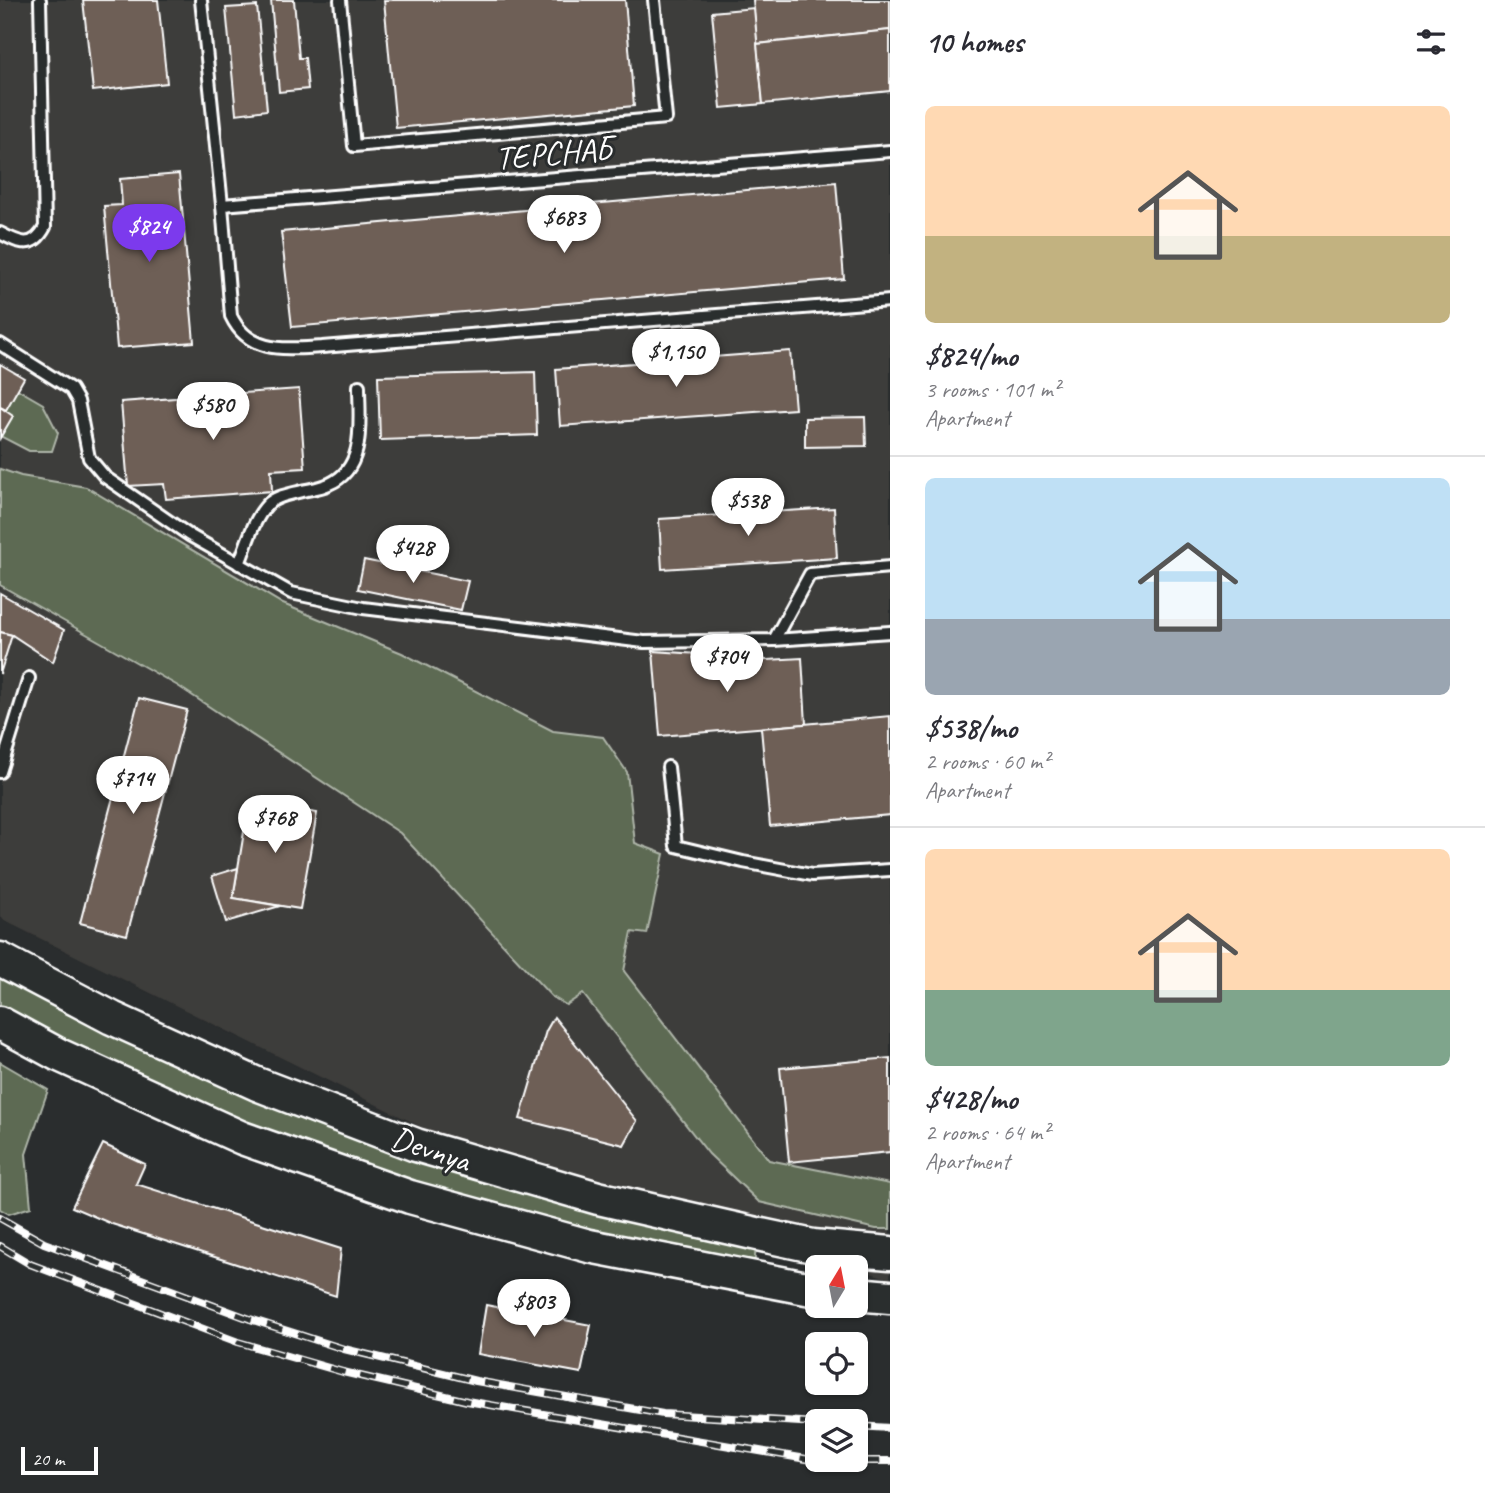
<!DOCTYPE html>
<html lang="en">
<head>
<meta charset="utf-8">
<style>
  :root { --surface:#fff; --page:#f7f7f7; --text:#2b2b33; --muted:#7c7c81; --line:#e1e1e2; --accent:#7c3aed }
  body { margin:0; font-family:Caveat,sans-serif; background:var(--page); color:var(--text); height:100vh; display:flex; flex-direction:column; font-size:26px; white-space:nowrap }
  * { box-sizing:border-box; margin:0 }
  p { font-size:23px; color:var(--muted) }
  .icon { flex:none; width:38px; height:38px; fill:none; stroke:currentColor; stroke-width:2; stroke-linecap:round; stroke-linejoin:round }
  .map { position:relative; flex:1; overflow:hidden }
  .details { display:flex; flex-direction:column; background:var(--surface); width:595px }
  .details>* { flex:none }
  .needle { width:46px; rotate:10deg }
  .controls { position:absolute; left:805px; top:1255px; display:grid; gap:14px }
  .controls a { display:grid; place-items:center; width:63px; height:63px; border-radius:10px; background:var(--surface); box-shadow:0 2px 5px #0004; font-size:35px }
  .scale { position:absolute; left:21px; bottom:18px; width:77px; box-sizing:border-box; padding-left:7px; border:4px solid #fff; border-top:0; font-size:19px; line-height:24px; white-space:nowrap; color:#fff; -webkit-text-stroke:5px #2a2d2e; paint-order:stroke }
  .price { position:absolute; translate:-50% -60px; padding:0 16px; border-radius:24px; background:#fff; color:#222; font-size:23px; line-height:46px; filter:drop-shadow(0 2px 4px #0008) }
  .price::after { content:''; position:absolute; left:50%; top:42px; width:21px; height:16px; margin-left:-10px; background:inherit; clip-path:polygon(0 0,100% 0,50% 100%) }
  .price.selected { background:var(--accent); color:#fff }
  ul { padding:0; list-style:none }
  li { display:grid; align-content:center; gap:14px; height:371px; padding:0 35px }
  li+li { border-top:2px solid var(--line) }
  li span { display:grid; place-items:center; height:217px; border-radius:10px; color:#555 }
  li>.icon { margin-inline-start:auto }
  span .icon { width:126px; height:126px; fill:#fffc; stroke-width:1 }
  li b { font-size:30px }
  h2 { display:flex; justify-content:space-between; align-items:center; height:84px; padding:0 35px; font-size:30px }
  main { display:flex; flex:1; min-height:0 }
  .map>svg:first-child { display:block }
  .built { fill:#3e3c3a }
  .green { fill:#5d6b53; stroke:#aeb5a9; stroke-width:2 }
  .building { fill:#6e5e56; stroke:#fff; stroke-width:2 }
  .lines { fill:none; stroke-linecap:round; stroke-linejoin:round }
  .service-casing { stroke:#fff; stroke-width:16 }
  .secondary-casing { stroke:#fff; stroke-width:37 }
  .service { stroke:#2a2d2e; stroke-width:10 }
  .secondary { stroke:#2a2d2e; stroke-width:32 }
  .rail-casing { stroke:#fff; stroke-width:8 }
  .rail { stroke:#2a2d2e; stroke-width:5; stroke-dasharray:16; stroke-linecap:butt }
  .labels { text-anchor:middle; stroke-width:6; stroke-linejoin:round; paint-order:stroke }
  .street-label { font-size:33px; fill:#fff; stroke:#2a2d2e }
</style>
</head>
<body>
<main>
<div class="map">
<svg width="890" height="1493" viewBox="0 0 890 1493">
  <rect width="100%" height="100%" fill="#2a2d2e"/>
  <filter id="ink" filterUnits="userSpaceOnUse"><feTurbulence type="fractalNoise" baseFrequency=".0143" numOctaves="2"/><feDisplacementMap in="SourceGraphic" scale="14" xChannelSelector="R" yChannelSelector="G"/><feConvolveMatrix kernelMatrix="1 2 1 2 8 2 1 2 1" color-interpolation-filters="sRGB"/></filter>
  <g filter="url(#ink)">
    <path class="built" d="M0 0H890V1279L442 1137 11 924 0 917Z"/>
    <g class="green">
      <path d="M0 379 43 404 58 433 52 451H29L0 436Z"/>
      <path d="M0 469 21 476 86 487 283 604 402 653 553 731 603 737 627 772 635 843 664 854 647 934 632 932 624 971 769 1160 890 1184V1229H876L759 1202 709 1154 583 994 566 1005 551 996 400 833 178 686 0 585Z"/>
      <path d="M0 959 257 1084 757 1234 753 1279 410 1197 0 1023Z"/>
      <path d="M0 1062 48 1090 26 1154 31 1207 9 1214 0 1209Z"/>
    </g>
    <g class="building">
      <path d="M83 0H158L167 83 93 91Z"/>
      <path d="M271 0H294L299 58H305L308 89 279 92Z"/>
      <path d="M384 0H625L634 106 396 128Z"/>
      <path d="M753 0H890V30L757 44Z"/>
      <path d="M257 6 267 110 236 114 226 8Z"/>
      <path d="M754 8 763 104 721 108 712 12Z"/>
      <path d="M890 30V91L763 104 757 44Z"/>
      <path d="M179 174 194 342 117 348 104 206 122 205 120 179Z"/>
      <path d="M836 182 844 279 292 327 281 232Z"/>
      <path d="M790 351 795 409 560 426 556 369Z"/>
      <path d="M0 364 24 378 6 410 0 407Z"/>
      <path d="M535 372 537 435 380 440 378 376Z"/>
      <path d="M299 389 305 468 271 470 272 491 166 499 164 484 128 486 121 402Z"/>
      <path d="M0 407 13 416 0 438Z"/>
      <path d="M865 417 866 446 805 447V418Z"/>
      <path d="M834 508 837 558 662 569 659 519Z"/>
      <path d="M364 560 468 581 461 610 358 589Z"/>
      <path d="M0 593 64 630 53 662 12 635 0 632Z"/>
      <path d="M0 632 12 635 0 674Z"/>
      <path d="M653 651 699 654V664L802 658 806 724 660 736Z"/>
      <path d="M139 698 187 710 127 935 80 923Z"/>
      <path d="M890 716V815L770 826 761 728Z"/>
      <path d="M249 802 317 813 300 909 233 898Z"/>
      <path d="M238 868 233 898 280 906 226 922 212 876Z"/>
      <path d="M554 1017 637 1121 624 1145 520 1119 546 1031Z"/>
      <path d="M890 1058V1152L789 1162 780 1068Z"/>
      <path d="M103 1144 145 1164 136 1184 341 1249 336 1296 112 1224 72 1207Z"/>
      <path d="M486 1305 591 1325 581 1373 478 1354Z"/>
    </g>
    <g class="lines">
      <g class="service-casing">
        <g id="service">
          <path d="M201 0 222 205 231 316C249 354 285 349 322 347L890 301"/>
          <path d="M340 0 354 146 666 118 654 0"/>
          <path d="M222 205 890 151"/>
          <path d="M0 233C19 243 33 250 45 227L40 0"/>
          <path d="M0 344 71 389 78 401 89 458 105 477 189 535 291 593 363 608 644 642 774 640 810 574 890 567"/>
          <path d="M239 564C247 544 253 520 267 505 275 496 291 494 302 491 311 489 321 488 329 484 367 468 359 420 359 386"/>
          <path d="M774 640 890 632"/>
          <path d="M668 767 676 846 743 862 812 875 890 870"/>
          <path d="M0 772 29 678"/>
        </g>
      </g>
      <g class="secondary-casing">
        <g id="secondary">
          <path d="M0 959 112 1018 257 1084 416 1145 598 1198 757 1234 813 1246 890 1253"/>
          <path d="M0 1023 59 1055 242 1138 410 1197 589 1246 817 1290"/>
          <path d="M856 1294 890 1297"/>
        </g>
      </g>
      <use href="#service" class="service"/>
      <use href="#secondary" class="secondary"/>
      <g class="rail-casing">
        <g id="rail">
          <path d="M0 1218 44 1243 250 1319 344 1349 476 1381 663 1414 817 1423"/>
          <path d="M0 1246 30 1264 238 1342 343 1372 467 1401 818 1461H890"/>
          <path d="M856 1426 890 1428"/>
        </g>
      </g>
      <use href="#rail" class="rail"/>
    </g>
  </g>
  <g class="labels">
    <g class="street-label">
      <text transform="translate(554 152) rotate(-5)" y="12">ТЕРСНАБ</text>
      <text transform="translate(431 1148) rotate(18)" y="12">Devnya</text>
    </g>
  </g>
</svg>
<div class="controls">
<a><svg class="needle" viewBox="-14 -14 28 28"><path d="M0-13l5 13h-10z" fill="#e53935"/><path d="M0 13l5-13h-10z" fill="#7c7c81"/></svg></a>
<a><svg class="icon" aria-label="locate" viewBox="0 0 24 24"><circle cx="12" cy="12" r="6"/><path d="M12 2v4M12 18v4M2 12h4M18 12h4"/></svg></a>
<a><svg class="icon" aria-label="layers" viewBox="0 0 24 24"><path d="M12 4l9 5-9 5-9-5zM3 14l9 5 9-5"/></svg></a>
</div>
<div class="scale">20 m</div>
<b class="price" style="left:564px;top:255px">$683</b>
<b class="price selected" style="left:149px;top:264px">$824</b>
<b class="price" style="left:676px;top:389px">$1,150</b>
<b class="price" style="left:213px;top:442px">$580</b>
<b class="price" style="left:748px;top:538px">$538</b>
<b class="price" style="left:413px;top:585px">$428</b>
<b class="price" style="left:727px;top:694px">$704</b>
<b class="price" style="left:133px;top:816px">$714</b>
<b class="price" style="left:275px;top:855px">$768</b>
<b class="price" style="left:534px;top:1339px">$803</b>
</div>
<section class="details">
<h2>10 homes<svg class="icon" aria-label="filters" viewBox="0 0 24 24"><path d="M4 7h16M4 17h16"/><circle cx="9" cy="7" r="2"/><circle cx="15" cy="17" r="2"/></svg></h2>
<ul>
<li><span style="background:linear-gradient(#ffd9b3 60%,#c2b280 0)"><svg class="icon" aria-label="home" viewBox="0 0 24 24"><path d="M3 11l9-7 9 7M6 9v11h12V9"/></svg></span><div><b>$824/mo</b><p>3 rooms · 101 m²</p><p>Apartment</p></div></li>
<li><span style="background:linear-gradient(#bfe0f5 65%,#9aa5b1 0)"><svg class="icon" aria-label="home" viewBox="0 0 24 24"><path d="M3 11l9-7 9 7M6 9v11h12V9"/></svg></span><div><b>$538/mo</b><p>2 rooms · 60 m²</p><p>Apartment</p></div></li>
<li><span style="background:linear-gradient(#ffd9b3 65%,#7fa58c 0)"><svg class="icon" aria-label="home" viewBox="0 0 24 24"><path d="M3 11l9-7 9 7M6 9v11h12V9"/></svg></span><div><b>$428/mo</b><p>2 rooms · 64 m²</p><p>Apartment</p></div></li>
</ul>
</section>
</main>
</body>
</html>
